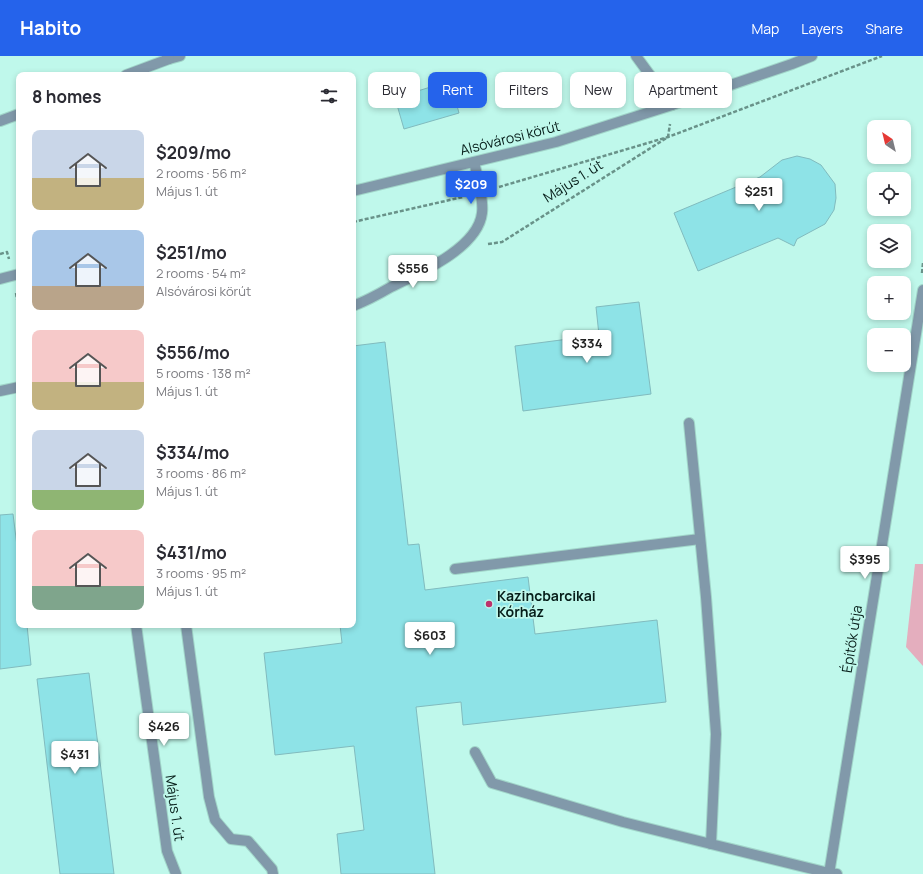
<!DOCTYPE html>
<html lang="en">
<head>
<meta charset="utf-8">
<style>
  :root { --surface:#fff; --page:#f2f2f3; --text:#2b2b33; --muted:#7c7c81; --accent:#2563eb }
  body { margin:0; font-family:Manrope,sans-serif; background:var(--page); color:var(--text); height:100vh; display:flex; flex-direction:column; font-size:15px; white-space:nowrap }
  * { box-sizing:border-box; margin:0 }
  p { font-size:13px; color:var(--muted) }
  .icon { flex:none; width:22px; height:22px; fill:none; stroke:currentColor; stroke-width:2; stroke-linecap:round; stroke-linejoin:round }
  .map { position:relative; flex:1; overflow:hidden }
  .panel { position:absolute; left:16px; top:16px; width:340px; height:556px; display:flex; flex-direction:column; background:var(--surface); border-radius:8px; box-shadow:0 2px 6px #0003 }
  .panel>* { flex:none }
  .hud { position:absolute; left:368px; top:16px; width:380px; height:36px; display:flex; gap:8px }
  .needle { width:26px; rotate:325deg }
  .tools { position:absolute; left:867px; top:64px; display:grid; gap:8px }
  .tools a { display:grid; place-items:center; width:44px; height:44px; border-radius:8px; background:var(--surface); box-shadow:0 2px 6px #0003; font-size:20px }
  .price { position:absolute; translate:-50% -34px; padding:0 9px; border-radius:4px; background:#fff; color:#222; font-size:13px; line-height:26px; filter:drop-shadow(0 1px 2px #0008) }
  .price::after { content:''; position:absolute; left:50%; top:24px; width:12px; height:9px; margin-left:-6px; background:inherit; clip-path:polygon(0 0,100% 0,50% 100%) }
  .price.active { background:var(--accent); color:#fff }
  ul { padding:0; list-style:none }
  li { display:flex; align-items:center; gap:12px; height:100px; padding:0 16px }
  li span { display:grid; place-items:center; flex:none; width:112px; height:80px; border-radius:8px; color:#555 }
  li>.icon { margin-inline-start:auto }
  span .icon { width:48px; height:48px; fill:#fffc; stroke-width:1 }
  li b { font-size:17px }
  h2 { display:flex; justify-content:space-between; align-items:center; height:48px; padding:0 16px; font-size:17px }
  .pill { padding:0 14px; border-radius:8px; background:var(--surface); box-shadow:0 2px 6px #0003; font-size:14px; line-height:36px }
  .pill.active { background:var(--accent); color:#fff }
  header { display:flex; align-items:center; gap:24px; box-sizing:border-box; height:56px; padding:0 20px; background:var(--accent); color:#fff }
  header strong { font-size:19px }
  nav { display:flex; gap:22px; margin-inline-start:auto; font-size:14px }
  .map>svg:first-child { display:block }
  .green { fill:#e4aebe }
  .building { fill:#8ee3e7; stroke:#81bbbe }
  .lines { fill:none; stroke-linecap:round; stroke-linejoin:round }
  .service-casing { stroke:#a1d5c9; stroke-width:12 }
  .minor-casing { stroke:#a1d5c9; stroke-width:12 }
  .tertiary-casing { stroke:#a1d5c9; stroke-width:12 }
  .path { stroke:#699289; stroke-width:2.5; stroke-dasharray:4 2; stroke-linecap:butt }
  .service { stroke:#8199aa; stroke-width:10 }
  .minor { stroke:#8199aa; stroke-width:10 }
  .tertiary { stroke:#8199aa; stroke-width:10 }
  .poi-dot { fill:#bc326c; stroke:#bff8eb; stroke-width:1.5 }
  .labels { text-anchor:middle; stroke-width:3.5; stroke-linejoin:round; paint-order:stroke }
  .street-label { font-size:14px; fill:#061d19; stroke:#bff8eb }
  .poi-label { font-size:14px; font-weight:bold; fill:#061d19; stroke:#bff8eb; text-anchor:start }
</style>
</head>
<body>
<header>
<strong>Habito</strong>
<nav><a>Map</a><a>Layers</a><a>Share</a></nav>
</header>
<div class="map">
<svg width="923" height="818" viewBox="0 0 923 818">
  <rect width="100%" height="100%" fill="#bff8eb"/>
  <path class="green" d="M915 508H923V610L906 591Z"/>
  <g class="building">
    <path d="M450 25 459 57 404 73 395 42Z"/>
    <path d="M797 100 810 103 821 109 835 128 836 142 834 154 825 168 797 183 794 190 778 182 698 215 674 157 760 121 782 104Z"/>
    <path d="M639 246 651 338 523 355 515 290 599 279 596 251Z"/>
    <path d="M385 286 408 489 419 488 425 534 528 521 535 578 657 564 666 646 463 669 461 646 416 651 435 818H341L337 778 364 774 354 690 275 699 264 597 342 587 340 569H353V290Z"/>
    <path d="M13 458 19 506V569H27L31 609 0 613V459Z"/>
    <path d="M89 617 114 818H60L37 623Z"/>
  </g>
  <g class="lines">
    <g class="service-casing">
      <g id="service">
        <path d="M169 3 180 0"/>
        <path d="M689 367 706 541 716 678 711 788 829 817"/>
        <path d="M455 513 700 483"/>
        <path d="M186 569 209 741 215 764 231 783 248 785 272 813 273 818"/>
        <path d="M475 696 492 727 623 766 711 788"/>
      </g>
    </g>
    <g class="minor-casing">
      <g id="minor">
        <path d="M636 0 672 49"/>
        <path d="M126 19 169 3 167 0"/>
        <path d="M0 65 19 58"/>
        <path d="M353 135 556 86 672 49 792 8 812 0"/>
        <path d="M0 223 19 218"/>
        <path d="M353 250C366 245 379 238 391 231 420 217 478 192 482 157 484 143 477 119 474 106"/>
        <path d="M0 335 19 331"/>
        <path d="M136 569 167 795 176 818"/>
        <path d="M829 817 837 818"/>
      </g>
    </g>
    <g class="tertiary-casing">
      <path id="tertiary" d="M829 818 923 234"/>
    </g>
    <g class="path">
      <path d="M499 131 668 81 882 0"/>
      <path d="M353 166 463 141"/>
      <path d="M488 188 502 186 668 81 670 68"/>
      <path d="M0 198 7 196 9 203"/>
      <path d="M922 217 923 207"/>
      <path d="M16 237 17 243H19"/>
    </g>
    <use href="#service" class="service"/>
    <use href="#minor" class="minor"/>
    <use href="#tertiary" class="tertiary"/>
  </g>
  <circle class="poi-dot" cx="489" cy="548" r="4"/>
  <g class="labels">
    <g class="street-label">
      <text transform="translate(510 82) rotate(-14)" y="5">Alsóvárosi körút</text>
      <text transform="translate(573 125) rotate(-32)" y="5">Május 1. út</text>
      <text transform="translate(852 583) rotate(-81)" y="5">Építők útja</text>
      <text transform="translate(175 752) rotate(82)" y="5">Május 1. út</text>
    </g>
    <g class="poi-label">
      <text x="497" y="545">Kazincbarcikai<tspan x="497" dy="16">Kórház</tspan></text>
    </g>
  </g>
</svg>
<div class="tools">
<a><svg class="needle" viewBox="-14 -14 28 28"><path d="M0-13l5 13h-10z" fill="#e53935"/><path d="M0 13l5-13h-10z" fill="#7c7c81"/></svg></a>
<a><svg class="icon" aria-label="locate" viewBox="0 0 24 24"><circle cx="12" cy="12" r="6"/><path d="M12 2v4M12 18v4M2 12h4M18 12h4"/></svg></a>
<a><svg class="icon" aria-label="layers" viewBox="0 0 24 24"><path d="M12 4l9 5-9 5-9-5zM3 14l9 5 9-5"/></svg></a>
<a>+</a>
<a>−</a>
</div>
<b class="price active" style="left:471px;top:149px">$209</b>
<b class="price" style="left:759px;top:156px">$251</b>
<b class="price" style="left:413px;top:233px">$556</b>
<b class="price" style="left:587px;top:308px">$334</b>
<b class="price" style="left:865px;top:524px">$395</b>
<b class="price" style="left:430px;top:600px">$603</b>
<b class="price" style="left:164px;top:691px">$426</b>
<b class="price" style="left:75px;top:719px">$431</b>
<div class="hud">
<a class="pill">Buy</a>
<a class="pill active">Rent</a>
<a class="pill">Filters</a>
<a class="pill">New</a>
<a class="pill">Apartment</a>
</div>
<section class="panel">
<h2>8 homes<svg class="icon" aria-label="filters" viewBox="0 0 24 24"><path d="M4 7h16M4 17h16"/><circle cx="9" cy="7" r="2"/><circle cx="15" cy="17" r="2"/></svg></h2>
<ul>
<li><span style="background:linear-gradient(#c9d6e8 60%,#c2b280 0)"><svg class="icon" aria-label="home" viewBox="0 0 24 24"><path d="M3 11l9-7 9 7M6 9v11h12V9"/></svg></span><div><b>$209/mo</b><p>2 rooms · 56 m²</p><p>Május 1. út</p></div></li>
<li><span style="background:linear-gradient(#a9c7e8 70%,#b9a48a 0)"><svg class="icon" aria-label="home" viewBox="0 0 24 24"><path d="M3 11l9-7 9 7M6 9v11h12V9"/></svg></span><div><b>$251/mo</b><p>2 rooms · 54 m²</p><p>Alsóvárosi körút</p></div></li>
<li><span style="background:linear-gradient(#f6c9c9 65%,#c2b280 0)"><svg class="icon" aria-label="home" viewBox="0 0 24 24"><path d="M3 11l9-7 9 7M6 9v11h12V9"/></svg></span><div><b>$556/mo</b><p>5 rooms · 138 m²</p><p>Május 1. út</p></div></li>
<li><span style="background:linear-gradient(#c9d6e8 75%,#8fb573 0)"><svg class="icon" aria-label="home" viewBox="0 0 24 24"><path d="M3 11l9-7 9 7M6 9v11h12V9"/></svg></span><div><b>$334/mo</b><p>3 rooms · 86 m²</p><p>Május 1. út</p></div></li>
<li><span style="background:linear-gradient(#f6c9c9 70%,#7fa58c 0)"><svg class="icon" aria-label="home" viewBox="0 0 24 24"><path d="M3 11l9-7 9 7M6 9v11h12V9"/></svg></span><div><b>$431/mo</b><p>3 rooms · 95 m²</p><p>Május 1. út</p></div></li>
</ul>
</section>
</div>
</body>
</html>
